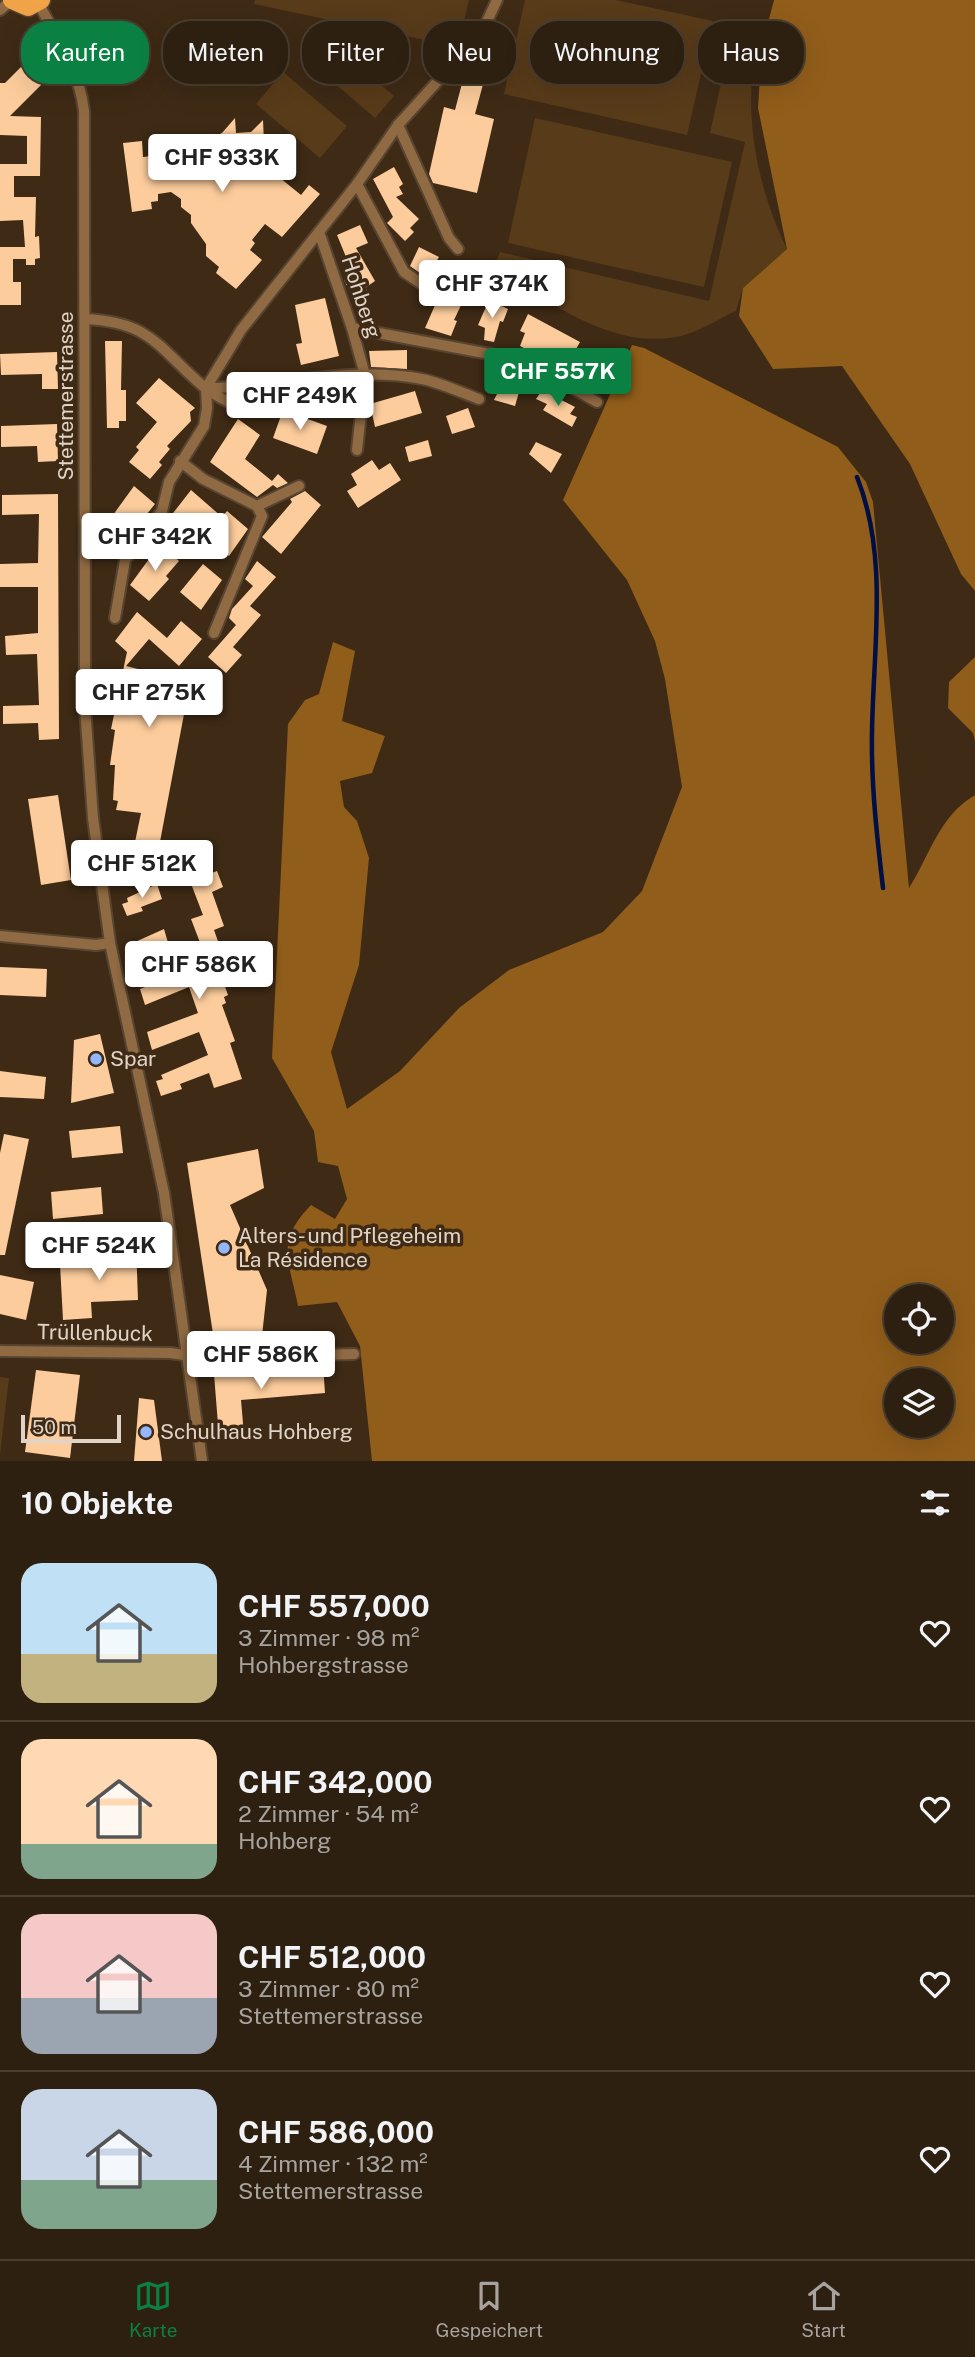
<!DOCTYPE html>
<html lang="de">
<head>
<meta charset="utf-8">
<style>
  :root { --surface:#2e2010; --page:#362819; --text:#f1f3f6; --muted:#a7a39f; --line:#493e30; --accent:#0b8043 }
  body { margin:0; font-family:"Public Sans",sans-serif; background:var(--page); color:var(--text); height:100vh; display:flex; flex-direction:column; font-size:26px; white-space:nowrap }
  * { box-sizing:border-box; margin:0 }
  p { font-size:23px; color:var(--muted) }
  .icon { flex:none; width:38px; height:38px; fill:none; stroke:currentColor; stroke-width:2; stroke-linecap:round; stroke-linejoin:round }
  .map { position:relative; height:1461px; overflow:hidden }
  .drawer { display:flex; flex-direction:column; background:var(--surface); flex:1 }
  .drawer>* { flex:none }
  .hud { position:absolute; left:21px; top:21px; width:934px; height:63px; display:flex; gap:14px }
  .buttons { position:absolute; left:884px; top:1284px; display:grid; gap:14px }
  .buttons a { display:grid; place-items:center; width:70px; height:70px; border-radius:50%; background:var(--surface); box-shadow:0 7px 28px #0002,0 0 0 2px var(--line); font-size:35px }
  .scale { position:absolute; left:21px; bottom:18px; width:100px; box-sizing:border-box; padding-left:7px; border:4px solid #e1d4c7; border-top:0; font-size:19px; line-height:24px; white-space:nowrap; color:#e1d4c7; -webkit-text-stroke:5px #3e2a15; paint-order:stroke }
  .price { position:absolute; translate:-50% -60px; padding:0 16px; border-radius:7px; background:#fff; color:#222; font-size:23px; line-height:46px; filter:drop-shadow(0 2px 4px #0008) }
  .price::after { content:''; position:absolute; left:50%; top:42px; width:21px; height:16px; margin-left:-10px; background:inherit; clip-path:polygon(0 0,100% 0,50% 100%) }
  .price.on { background:var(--accent); color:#fff }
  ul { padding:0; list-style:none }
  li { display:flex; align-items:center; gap:21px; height:175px; padding:0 21px }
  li+li { border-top:2px solid var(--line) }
  li span { display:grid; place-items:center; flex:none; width:196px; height:140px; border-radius:21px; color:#555 }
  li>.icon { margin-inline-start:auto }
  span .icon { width:84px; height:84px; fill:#fffc; stroke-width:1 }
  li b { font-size:30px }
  h2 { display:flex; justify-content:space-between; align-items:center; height:84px; padding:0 21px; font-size:30px }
  .chip { padding:0 24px; border-radius:28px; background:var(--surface); box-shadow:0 7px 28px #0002,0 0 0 2px var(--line); font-size:24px; line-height:63px }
  .chip.on { background:var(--accent); color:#fff }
  .menu { display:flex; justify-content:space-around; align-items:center; height:98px; border-top:2px solid var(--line); background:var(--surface); font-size:19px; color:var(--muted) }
  .menu a { display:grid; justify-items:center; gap:4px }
  .menu .on { color:var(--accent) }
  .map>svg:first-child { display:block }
  .green { fill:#583b19 }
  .forest { fill:#915d1a; fill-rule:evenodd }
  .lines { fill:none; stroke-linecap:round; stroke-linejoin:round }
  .stream { stroke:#000f44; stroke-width:4.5 }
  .building { fill:#fccc9c }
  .street-casing { stroke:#584531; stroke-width:14 }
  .primary-casing { stroke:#584531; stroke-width:21 }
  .street { stroke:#906a42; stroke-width:10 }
  .primary { stroke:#f1a348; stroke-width:18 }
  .poi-dot { fill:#92b7fd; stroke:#3e2a15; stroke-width:2.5 }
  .labels { text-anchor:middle; stroke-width:7; stroke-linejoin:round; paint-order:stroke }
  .street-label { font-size:21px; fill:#e1d4c7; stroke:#3e2a15 }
  .poi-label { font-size:21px; fill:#e1d4c7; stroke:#3e2a15; text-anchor:start }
</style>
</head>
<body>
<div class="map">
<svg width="975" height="1461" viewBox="0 0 975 1461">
  <rect width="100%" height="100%" fill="#3e2a15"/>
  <g class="green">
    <path d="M255 0H469L458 47 254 4Z"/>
    <path d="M525 0H616L713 21 687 135 504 94Z"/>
    <path d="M733 30 757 44C742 113 757 187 787 249L743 288 736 311C718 319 696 334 676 337 609 349 547 300 494 267L500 252 709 301 745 142 710 133Z"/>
    <path d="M351 59 394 96 375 118 332 81Z"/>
    <path d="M283 72 347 126 320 158 256 104Z"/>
    <path d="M535 118 732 162 704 287 508 243Z"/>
    <path d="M0 1377 9 1378 0 1455Z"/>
  </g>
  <g class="forest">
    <path d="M774 0H975V591L961 574 910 464 842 366 773 369 739 316 743 288 787 249 758 108 762 46Z"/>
    <path d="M632 345 644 348 838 447 866 482 873 502 909 888C930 855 939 816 975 795V1461H372L360 1346 337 1302 298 1306C289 1260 275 1242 311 1205L335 1219 347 1199 338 1166 318 1162 314 1131 272 1058 288 724 305 700 319 694 333 642 355 651 342 721 385 736 372 773 340 781 344 807 357 821 369 858 359 965 331 1052 347 1109 400 1071 459 1008 509 970 603 932 642 891 682 787 665 679 655 641 627 580 563 500ZM896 1297H942V1342H896ZM896 1381H942V1426H896Z"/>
    <path d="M975 657V741L973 733 948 708 949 682Z"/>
  </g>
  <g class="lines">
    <path class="stream" d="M857 477C889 557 873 649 872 733 871 784 877 837 883 888"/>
  </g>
  <g class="building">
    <path d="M23 65 42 84 10 116 41 117 40 176H14V197H36L35 237 39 236 40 258 35 259V265H26V259H13V282H21V305H0V247H25L23 220 0 221V164H27V136L0 135V83H5Z"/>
    <path d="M465 72 485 77 475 114 494 119 477 193 433 183 429 174 444 107 455 110Z"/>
    <path d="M235 118 236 133 251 132 263 120 264 143 283 162 274 173 301 195 309 185 320 194 282 237 265 224 252 240 255 243 250 250 262 260 236 289 216 273 219 267 206 256V244L191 223V215L181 207V199L171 192 158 194V201L151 202 152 209 132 212 123 143 142 141 143 157 190 152 198 143 222 133Z"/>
    <path d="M394 167 403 184 399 187 403 194 396 197 419 219 410 228 414 232 405 241 387 223 393 217 373 179Z"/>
    <path d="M360 225 368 243 356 248 375 281 365 288 368 292 355 301 344 280 353 274 337 235Z"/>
    <path d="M419 247 439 257 436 262 473 280 454 320 457 321 451 336 425 328 442 289 410 266Z"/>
    <path d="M325 298 339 356 301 365 296 344 302 343 295 305Z"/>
    <path d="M489 300 508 309 503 322 500 321 494 342 484 340 485 328 478 325Z"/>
    <path d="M528 314 580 342 565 369 520 346 525 333 520 331Z"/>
    <path d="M105 341H122L121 390H126V421H119V428H107Z"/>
    <path d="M596 349 612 357 597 385 583 377Z"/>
    <path d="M407 350V369L371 367 369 351Z"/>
    <path d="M57 352 58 389H42V374L1 375 0 354Z"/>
    <path d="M159 378 195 408 190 412 191 421 167 446 170 449 159 462 162 465 150 479 129 462 139 450 136 447 157 422 136 403Z"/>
    <path d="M505 378 522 382 515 406 494 400Z"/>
    <path d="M542 390 575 407 570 414 577 417 572 427 543 410 547 404 536 399Z"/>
    <path d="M415 391 422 413 375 427 370 404Z"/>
    <path d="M468 408 475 427 452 434 446 416Z"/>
    <path d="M283 410 327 426 317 454 273 438Z"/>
    <path d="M238 419 260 435 245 459 272 481 278 474 288 483 277 488 273 485 257 497 210 462Z"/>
    <path d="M57 424 58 461 38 462 37 446 1 447V426Z"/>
    <path d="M428 440 432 456 409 462 405 447Z"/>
    <path d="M536 442 562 454 551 473 529 454Z"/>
    <path d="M372 460 379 470 390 463 401 480 358 508 347 491 357 485 351 474Z"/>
    <path d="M134 486 155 504 133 531 113 515Z"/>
    <path d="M191 490 222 517 227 511 248 529 229 556 194 527 188 534 170 517Z"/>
    <path d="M305 491 321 505 281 554 262 537 292 502 290 499Z"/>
    <path d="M58 494 59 739 39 740 38 723 3 724V706L39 705 37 654 6 655 5 636 38 633V587H0V564L38 563 39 514 2 515V495Z"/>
    <path d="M160 544 179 561 166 576 169 579 149 601 130 585Z"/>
    <path d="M257 561 276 577 250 606 261 615 233 647 242 655 226 673 208 657 236 625 229 618 232 609 253 586 245 579Z"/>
    <path d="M203 564 222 580 201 610 180 592Z"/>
    <path d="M137 612 167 638 181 621 202 639 179 666 149 639 126 666 142 670 135 703 156 707 161 683 169 685 172 674 191 677 159 847 135 842 141 813 116 810 118 801 113 800 115 765H110L115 730 111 729 118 696 113 695 116 679 121 680 127 652 115 641Z"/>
    <path d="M58 795 71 880 41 885 28 799Z"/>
    <path d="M217 871 223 887 212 892 224 926 214 930 226 964 218 967 228 995 224 997 226 1003 222 1005 235 1041 230 1043 242 1079 214 1088 209 1073 180 1084 182 1089 161 1096 156 1081 163 1079 161 1075 208 1055 199 1032 152 1050 147 1032 198 1013 189 987 145 1005 140 989 155 983 152 980 190 966 188 959 204 953 191 919 203 915 190 881Z"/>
    <path d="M157 884 162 899 141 907 143 911 127 916 122 904 128 902 127 898Z"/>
    <path d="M164 929 169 946 152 952 154 957 134 964 129 949 136 946 135 942Z"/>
    <path d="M0 967 47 969 46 997 0 995Z"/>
    <path d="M100 1034 114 1093 71 1103 74 1040Z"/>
    <path d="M0 1071 46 1077 44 1099 0 1097Z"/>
    <path d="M120 1126 123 1153 72 1158 69 1131Z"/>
    <path d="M4 1134 29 1139 5 1255H0V1153Z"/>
    <path d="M258 1149 264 1188 230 1205 267 1290 262 1336 213 1334 187 1163Z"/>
    <path d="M101 1187 103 1214 53 1219 51 1192Z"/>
    <path d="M136 1244 138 1300 91 1302 92 1318 63 1320 60 1264 108 1261V1245Z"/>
    <path d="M0 1275 34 1282 26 1320 0 1314Z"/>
    <path d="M323 1364 325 1393 241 1400 244 1435 219 1437 214 1374Z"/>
    <path d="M36 1370 80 1375 70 1458 25 1452Z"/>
    <path d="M139 1398 154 1400 162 1461H134Z"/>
  </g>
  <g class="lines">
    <g class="street-casing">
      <g id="street">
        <path d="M38 3C58 38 79 70 84 111L85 707 93 818 110 943 164 1193 202 1461"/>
        <path d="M0 10 12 0"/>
        <path d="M398 125 449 238 458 249"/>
        <path d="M357 184 404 272 431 290"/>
        <path d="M319 232 352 328 365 375 357 450"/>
        <path d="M85 319C152 322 158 348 204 387 215 396 229 402 241 409"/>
        <path d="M352 328 500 356 540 370 597 402"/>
        <path d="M206 388 241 330 357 184 398 125 482 32 497 0"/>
        <path d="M206 388C278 388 350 365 422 379 441 383 460 392 479 399"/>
        <path d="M180 461 203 479 257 506 262 516 214 633"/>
        <path d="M257 506 299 486"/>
        <path d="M115 618 125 560 162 511 169 482 204 426 207 408 206 388"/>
        <path d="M0 936 96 945 110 943"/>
        <path d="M0 1351 170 1353 206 1358 354 1354"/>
      </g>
    </g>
    <g class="primary-casing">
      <path id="primary" d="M12 0 28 7 41 0"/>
    </g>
    <use href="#street" class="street"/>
    <use href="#primary" class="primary"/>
  </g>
  <g class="poi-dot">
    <circle cx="96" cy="1059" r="7"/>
    <circle cx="224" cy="1248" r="7"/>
    <circle cx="146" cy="1432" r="7"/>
  </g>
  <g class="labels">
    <g class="street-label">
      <text transform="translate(361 297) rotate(72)" y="7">Hohberg</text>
      <text transform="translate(66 396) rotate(-90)" y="7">Stettemerstrasse</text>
      <text transform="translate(95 1333) rotate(1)" y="7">Trüllenbuck</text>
    </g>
    <g class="poi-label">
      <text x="110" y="1066">Spar</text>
      <text x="238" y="1243">Alters- und Pflegeheim<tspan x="238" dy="24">La Résidence</tspan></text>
      <text x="160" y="1439">Schulhaus Hohberg</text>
    </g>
  </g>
</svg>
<div class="buttons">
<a><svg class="icon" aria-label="locate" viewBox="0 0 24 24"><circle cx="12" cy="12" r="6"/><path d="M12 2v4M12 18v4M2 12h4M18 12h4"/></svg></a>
<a><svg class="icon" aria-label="layers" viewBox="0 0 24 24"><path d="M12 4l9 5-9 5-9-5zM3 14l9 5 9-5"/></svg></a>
</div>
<div class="scale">50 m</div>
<b class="price" style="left:222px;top:194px">CHF 933K</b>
<b class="price" style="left:492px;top:320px">CHF 374K</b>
<b class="price on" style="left:558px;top:408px">CHF 557K</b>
<b class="price" style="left:300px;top:432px">CHF 249K</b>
<b class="price" style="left:155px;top:573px">CHF 342K</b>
<b class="price" style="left:149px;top:729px">CHF 275K</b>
<b class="price" style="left:142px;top:900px">CHF 512K</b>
<b class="price" style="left:199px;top:1001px">CHF 586K</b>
<b class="price" style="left:99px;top:1282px">CHF 524K</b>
<b class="price" style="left:261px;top:1391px">CHF 586K</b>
<div class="hud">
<a class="chip on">Kaufen</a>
<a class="chip">Mieten</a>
<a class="chip">Filter</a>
<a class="chip">Neu</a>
<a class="chip">Wohnung</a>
<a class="chip">Haus</a>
</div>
</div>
<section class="drawer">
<h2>10 Objekte<svg class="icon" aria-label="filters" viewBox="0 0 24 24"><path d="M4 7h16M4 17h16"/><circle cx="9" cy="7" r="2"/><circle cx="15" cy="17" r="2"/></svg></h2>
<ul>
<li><span style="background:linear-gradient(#bfe0f5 65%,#c2b280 0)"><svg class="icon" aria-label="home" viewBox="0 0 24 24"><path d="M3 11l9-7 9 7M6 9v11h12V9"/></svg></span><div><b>CHF 557,000</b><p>3 Zimmer · 98 m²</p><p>Hohbergstrasse</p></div><svg class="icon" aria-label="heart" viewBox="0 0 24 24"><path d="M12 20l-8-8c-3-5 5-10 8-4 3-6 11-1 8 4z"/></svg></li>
<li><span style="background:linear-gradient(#ffd9b3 75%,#7fa58c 0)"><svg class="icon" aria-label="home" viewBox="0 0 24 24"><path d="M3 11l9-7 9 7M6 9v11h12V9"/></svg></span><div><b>CHF 342,000</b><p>2 Zimmer · 54 m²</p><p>Hohberg</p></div><svg class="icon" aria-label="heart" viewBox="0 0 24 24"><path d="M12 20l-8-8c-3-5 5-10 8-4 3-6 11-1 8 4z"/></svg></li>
<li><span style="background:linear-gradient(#f6c9c9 60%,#9aa5b1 0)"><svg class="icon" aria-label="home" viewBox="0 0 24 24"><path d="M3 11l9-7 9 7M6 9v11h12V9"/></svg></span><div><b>CHF 512,000</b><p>3 Zimmer · 80 m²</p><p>Stettemerstrasse</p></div><svg class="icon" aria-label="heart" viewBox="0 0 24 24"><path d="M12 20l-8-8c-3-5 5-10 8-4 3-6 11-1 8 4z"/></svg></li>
<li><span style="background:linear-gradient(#c9d6e8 65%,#7fa58c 0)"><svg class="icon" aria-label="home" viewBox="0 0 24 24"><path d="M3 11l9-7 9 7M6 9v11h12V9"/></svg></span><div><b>CHF 586,000</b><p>4 Zimmer · 132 m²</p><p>Stettemerstrasse</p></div><svg class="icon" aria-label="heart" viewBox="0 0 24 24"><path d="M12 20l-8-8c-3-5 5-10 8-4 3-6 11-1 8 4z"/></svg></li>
</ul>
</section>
<nav class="menu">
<a class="on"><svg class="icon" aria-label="map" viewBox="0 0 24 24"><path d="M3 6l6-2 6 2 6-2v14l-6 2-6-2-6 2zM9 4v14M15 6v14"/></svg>Karte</a>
<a><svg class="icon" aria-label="saved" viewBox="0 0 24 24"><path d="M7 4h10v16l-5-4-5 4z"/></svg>Gespeichert</a>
<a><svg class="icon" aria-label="home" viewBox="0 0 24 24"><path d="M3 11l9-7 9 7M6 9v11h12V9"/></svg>Start</a>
</nav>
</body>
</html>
